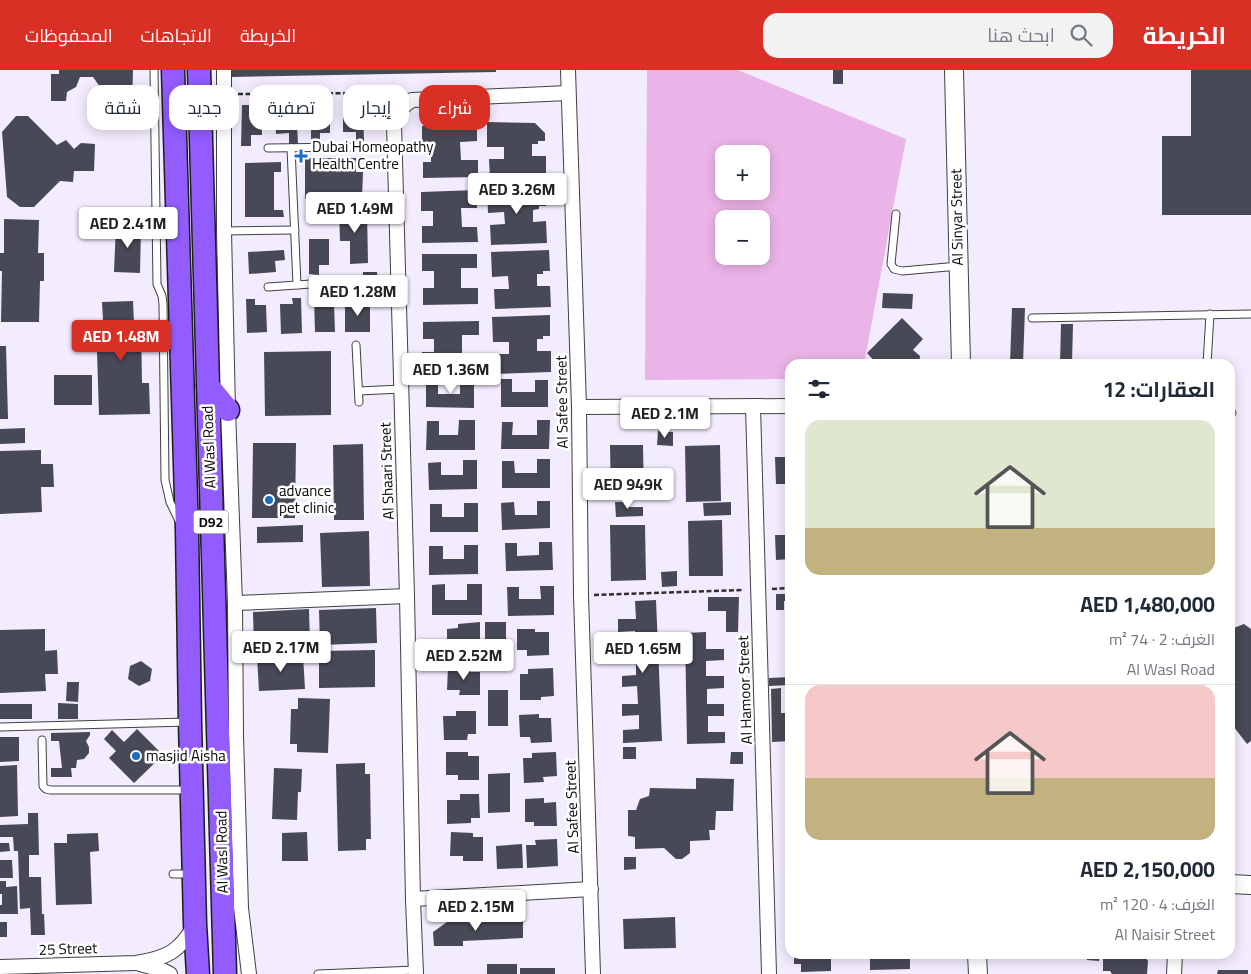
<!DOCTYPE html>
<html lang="ar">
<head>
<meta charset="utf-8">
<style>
  :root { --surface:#fff; --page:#f2f2f3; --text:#1f2937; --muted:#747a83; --line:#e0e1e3; --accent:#d93025 }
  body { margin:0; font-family:Georgia,Cairo,serif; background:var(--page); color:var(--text); direction:rtl; height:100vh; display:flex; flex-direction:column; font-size:19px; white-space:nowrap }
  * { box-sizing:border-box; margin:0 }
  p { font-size:16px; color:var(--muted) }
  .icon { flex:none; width:28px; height:28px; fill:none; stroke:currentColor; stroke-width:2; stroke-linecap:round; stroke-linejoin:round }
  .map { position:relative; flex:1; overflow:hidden; direction:ltr }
  .details { position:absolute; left:785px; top:289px; width:450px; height:600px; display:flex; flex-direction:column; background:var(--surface); border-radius:15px; box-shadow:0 2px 12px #0003; direction:rtl }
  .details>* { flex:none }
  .top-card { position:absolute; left:15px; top:15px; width:475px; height:45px; direction:rtl; display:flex; gap:10px }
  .controls { position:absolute; left:715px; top:75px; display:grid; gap:10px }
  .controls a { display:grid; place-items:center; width:55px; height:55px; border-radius:10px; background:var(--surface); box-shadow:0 2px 12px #0003; font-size:25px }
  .price { position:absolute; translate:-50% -42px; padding:0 11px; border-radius:5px; background:#fff; color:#222; font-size:16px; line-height:32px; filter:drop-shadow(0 1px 2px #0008) }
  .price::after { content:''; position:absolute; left:50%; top:30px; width:15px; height:11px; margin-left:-8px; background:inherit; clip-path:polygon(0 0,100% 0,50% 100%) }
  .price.current { background:var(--accent); color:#fff }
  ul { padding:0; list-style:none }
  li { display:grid; align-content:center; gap:10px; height:265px; padding:0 20px }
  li+li { border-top:1px solid var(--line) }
  li span { display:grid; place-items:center; height:155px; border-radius:15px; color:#555 }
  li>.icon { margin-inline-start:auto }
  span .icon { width:90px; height:90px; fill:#fffc; stroke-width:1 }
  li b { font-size:21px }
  h2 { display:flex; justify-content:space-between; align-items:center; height:60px; padding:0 20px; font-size:21px }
  .chip { padding:0 18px; border-radius:15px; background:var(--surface); box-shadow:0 2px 12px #0003; font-size:18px; line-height:45px }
  .chip.current { background:var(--accent); color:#fff }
  header { display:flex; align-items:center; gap:30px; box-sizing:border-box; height:70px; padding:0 25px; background:var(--accent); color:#fff }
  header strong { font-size:24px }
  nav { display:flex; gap:28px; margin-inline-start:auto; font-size:18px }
  .search { width:350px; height:45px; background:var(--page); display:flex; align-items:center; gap:12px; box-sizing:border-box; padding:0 18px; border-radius:15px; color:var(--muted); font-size:19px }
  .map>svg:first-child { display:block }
  .green { fill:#ebb4e8; fill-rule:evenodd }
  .building { fill:#484956 }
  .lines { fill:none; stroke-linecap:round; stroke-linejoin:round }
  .service-casing { stroke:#404040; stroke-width:9 }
  .minor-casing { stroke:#404040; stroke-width:16 }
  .tertiary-casing { stroke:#404040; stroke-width:20 }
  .primary-casing { stroke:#1e1e1e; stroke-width:25 }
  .path { stroke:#2f2f2f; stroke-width:2.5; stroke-dasharray:5 2.5; stroke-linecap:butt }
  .service { stroke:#fff; stroke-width:7 }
  .minor { stroke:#fff; stroke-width:14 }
  .tertiary { stroke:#fff; stroke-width:18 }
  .primary { stroke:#925cff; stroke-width:22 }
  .poi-dot { fill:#1d6cc4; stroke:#fff; stroke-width:2 }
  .labels { text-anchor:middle; stroke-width:5; stroke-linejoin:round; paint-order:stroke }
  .shield { fill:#fff; stroke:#565656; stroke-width:1 }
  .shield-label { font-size:14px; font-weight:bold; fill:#0d0d0d }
  .poi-label { font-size:15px; fill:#0d0d0d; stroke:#fff; text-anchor:start }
  .street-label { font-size:15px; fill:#0d0d0d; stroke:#fff }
</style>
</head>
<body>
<header>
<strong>الخريطة</strong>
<div class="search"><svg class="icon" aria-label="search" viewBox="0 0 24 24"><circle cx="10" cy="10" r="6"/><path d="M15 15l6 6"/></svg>ابحث هنا</div>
<nav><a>الخريطة</a><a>الاتجاهات</a><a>المحفوظات</a></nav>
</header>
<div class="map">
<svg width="1251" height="904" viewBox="0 0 1251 904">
  <rect width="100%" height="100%" fill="#f3ecff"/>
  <path class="green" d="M647 0H738L906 69 864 294H790V309L645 310ZM724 84H761V121H724ZM724 149H761V186H724Z"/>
  <g class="building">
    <path d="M59 0H133L132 35H110L109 20 100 17 93 7H80L76 17 67 22 66 31H51V4H59Z"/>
    <path d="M232 0H496V2L232 7Z"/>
    <rect x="833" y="0" width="10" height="14"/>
    <path d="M1191 0H1251V145H1162V66H1191Z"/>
    <path d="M363 34 364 71H356V62H343V35Z"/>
    <path d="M242 35H262V65H251V76H241Z"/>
    <path d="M296 35 298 74H289V63L276 64 275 37Z"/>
    <path d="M311 35H330V63H320V72L311 73Z"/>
    <path d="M16 46H28L57 75 66 70 74 79 81 73 95 74 94 101H74L73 112 60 111 34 137H20L7 127 2 62Z"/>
    <path d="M487 52 535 53 545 63V71H538V74H532V86H546V108L490 109 489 89H504V77H487Z"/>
    <path d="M477 55V71L460 72 461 90H478V107L423 108V92H431V72H422V56Z"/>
    <path d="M305 88H356V102H363L362 130 305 129Z"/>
    <path d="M281 92V102H274V140H283L284 147H245V93Z"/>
    <path d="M545 116 546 136H539V139L533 140V152L546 151 547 173 491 175 490 155 505 154 504 142 488 143 487 118Z"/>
    <path d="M476 120 477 138H461L462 157H477L478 172 422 173V156H433V141H421V122Z"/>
    <path d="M339 140H367L368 193 350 194V171H340Z"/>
    <path d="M4 149 39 150 38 183H44V211H40L39 252H1L2 201H0V183H4Z"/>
    <path d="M116 155 141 156 140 203 114 202Z"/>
    <path d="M309 169H329V195H319V205L309 204Z"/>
    <path d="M284 180 285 190 275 191 276 202 249 204 248 182Z"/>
    <path d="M549 180 550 201H543V204H537V216H550L551 237 495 239 494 219H509L508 206 492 207 491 182Z"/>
    <path d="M422 184H477V198H461V218H478V234L423 235V218H434V201H422Z"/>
    <path d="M363 202H377L378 218H363Z"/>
    <path d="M883 223 913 224 912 239 882 238Z"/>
    <path d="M322 227V234H334L335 262H315L314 228Z"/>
    <path d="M292 228H301L302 263 281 264 280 234H293Z"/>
    <path d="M360 228H370V262H345V235H360Z"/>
    <path d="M246 229H255V235H266L267 262 247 263Z"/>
    <path d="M133 231 134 253 141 252 142 313H149L150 344 99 345 96 250H103L102 232Z"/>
    <path d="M1012 238H1025L1023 294H1010Z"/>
    <path d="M550 245V266H543V269H537V281H551V302L495 304V284H509V272H493L492 247Z"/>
    <path d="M902 248 923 269 913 280 920 286 919 294H877L867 283Z"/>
    <path d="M479 251V265H462V286H480V302H422V282H434V269H423V252Z"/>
    <path d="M1061 254H1073L1072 294H1060Z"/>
    <path d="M0 276H6L8 349H0Z"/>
    <path d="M331 281V345L265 346 264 282Z"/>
    <rect x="54" y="305" width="38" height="30"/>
    <path d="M426 309H438V324H460V309H474V338L426 337Z"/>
    <path d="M501 309H512V322H535V310H548V337H501Z"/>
    <path d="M459 350H475V380H426L427 351H439V365H458Z"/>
    <path d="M537 350H550L549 379H501L502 352H513L512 365H537Z"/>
    <path d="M25 358V373L0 374V359Z"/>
    <path d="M658 361 673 362V376L657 375Z"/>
    <path d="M253 373H296L295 448H252Z"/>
    <path d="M363 374 364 450H334L333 375Z"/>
    <path d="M610 375H643L644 429 611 430Z"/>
    <path d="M720 375 721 431 686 432 685 376Z"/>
    <path d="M41 380V394H53L54 417H41L42 442 0 444V381Z"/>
    <path d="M775 387H790V414H776Z"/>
    <path d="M537 389H550V418H502V391H514L515 403H537Z"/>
    <path d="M463 390H477V419L429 420 428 393 441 392V405H463Z"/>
    <path d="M537 431H550V458L502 460 501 433 514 432 515 445H537Z"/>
    <path d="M615 432H628V437H643V446L616 447Z"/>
    <path d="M731 432V445L704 446 703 433Z"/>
    <path d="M464 433H478V462H430V434H442V447H464Z"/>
    <path d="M722 450 723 506H689L688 451Z"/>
    <path d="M303 455V472L257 473V457Z"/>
    <path d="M610 455H645L646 510 611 511Z"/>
    <path d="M369 461 370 516 322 517 320 463Z"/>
    <path d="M775 465H788L790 489 776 490Z"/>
    <path d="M539 472H552L553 500 506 501 505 473H517V486L539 485Z"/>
    <path d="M464 475H478V504L429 505V476H443V489H464Z"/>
    <path d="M677 501V516L662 517 661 502Z"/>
    <path d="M445 514V530H467V514H482V545H432V515Z"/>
    <path d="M540 516H554V545L508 546 507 517H519V529H541Z"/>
    <path d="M776 524H790V531H784V540H776Z"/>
    <path d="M708 527H739L738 562H726V541H708Z"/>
    <path d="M656 530 662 671 623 673V660L639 659V645L622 646V634H638L637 616 622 617V606L636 605V588L620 589 619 578 636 577 635 561 618 562V549H636L635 531Z"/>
    <path d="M376 538 377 573 320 575 319 540Z"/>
    <path d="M309 539 310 575 254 578 253 542Z"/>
    <path d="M480 552V576H472V582L447 583V559L458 558V554Z"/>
    <rect x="485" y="552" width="21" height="18"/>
    <path d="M1244 554 1251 559V671L1247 674 1230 652V561L1231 559Z"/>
    <path d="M45 559V581L57 580 58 604H45L46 621 0 623V560Z"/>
    <path d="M517 559H535V562H549V585L527 586V580H517Z"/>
    <path d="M706 562V579H724V590L706 591V606H724V618L707 619V634H724V646H708V662H725V673L687 674 685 563Z"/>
    <path d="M375 580V617L319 618V581Z"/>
    <path d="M303 585 305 619 259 621 257 587Z"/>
    <path d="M141 591 152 599 150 611 139 616 128 609 130 596Z"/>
    <path d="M448 597 470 598V602H480V625H459L460 620H447Z"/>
    <path d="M553 598 554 626 541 627V630H520V604H528V599Z"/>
    <path d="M790 607V615L769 616V608Z"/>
    <path d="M67 612H79L78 632 66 631Z"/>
    <path d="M781 618V643H790V671L772 672 771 619Z"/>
    <rect x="488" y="620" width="20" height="36"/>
    <path d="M298 628 330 629 328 683 297 682V674H290L291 639H298Z"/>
    <path d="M58 633 78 634V649H58Z"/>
    <rect x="0" y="634" width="32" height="15"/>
    <path d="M456 641H476V664H468L467 670H444L443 646H456Z"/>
    <path d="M539 644V648H551L552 672 531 673 530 667H520L519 645Z"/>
    <path d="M137 659 163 685 134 713 109 688 116 681 104 669 112 660 124 672Z"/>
    <path d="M90 662V665L86 671 89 677V683L84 689 77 690 76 698H71L72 707H51V698H62L59 671H51V663Z"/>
    <path d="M0 667H19V691L0 692Z"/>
    <rect x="623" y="677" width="13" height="12"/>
    <path d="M446 682H468V686H479V710H458V705H446Z"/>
    <path d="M556 682 557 706 543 707 544 712 524 713 523 688H532V683Z"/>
    <path d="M731 682H743V694H730Z"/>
    <path d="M365 693V704H370L371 769H366V780L338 781 336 694Z"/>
    <path d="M17 695 18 746 0 747V696Z"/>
    <path d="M274 698 302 699 301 722H298L297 750 272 749Z"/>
    <path d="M510 703V742L488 743V704Z"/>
    <path d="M696 708 734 709 733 741H716L715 760H709L710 770 690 771V783L682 789H676L664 778 635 779V767L628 766V740H636L640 729 649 726 650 718 696 719Z"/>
    <path d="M460 724H479L480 748H471V753L447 754V730H460Z"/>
    <path d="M544 728V733L556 732 557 756H534V752H525V729Z"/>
    <path d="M28 743H38L39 785H29V807H41L42 844H44L45 865H31L30 838 20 839 18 781H14L13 767H0V755L28 754Z"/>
    <path d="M307 762 308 791H282V763Z"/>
    <path d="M451 762 473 763V767H483V791H463V786H450Z"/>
    <path d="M98 763 99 781 90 782 92 834 56 835 54 773H67V764Z"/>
    <path d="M557 769 558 796 527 798 526 775H536L535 770Z"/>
    <path d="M0 773H9L10 781 0 782Z"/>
    <path d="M522 774 523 798 497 799 496 776Z"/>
    <path d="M624 787H636V799L624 800Z"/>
    <path d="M0 790H12L13 808H0Z"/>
    <path d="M0 811H6V817L17 816 18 844H0V835H2V824H0Z"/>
    <path d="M675 847 676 878 624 879 623 849Z"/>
    <path d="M523 851V868L463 871V876H434L433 862 447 852Z"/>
    <rect x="0" y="852" width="7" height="15"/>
    <path d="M794 884H831V901L801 902V894H794Z"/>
    <path d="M870 884H910V899L870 900Z"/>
    <path d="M1087 884H1100L1099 891 1087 890Z"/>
    <path d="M1103 884H1143L1148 891 1147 904H1112L1110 901H1103Z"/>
    <rect x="487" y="894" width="30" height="10"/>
    <rect x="520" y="898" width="35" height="6"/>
    <path d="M1218 900H1248V904H1217Z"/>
  </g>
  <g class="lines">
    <g class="service-casing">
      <g id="service">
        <path d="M154 0 157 214 162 226 163 234 165 410 170 432 179 451"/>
        <path d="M268 78 357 77"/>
        <path d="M291 78 297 215"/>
        <path d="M896 144 891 194 894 199 902 201 959 196"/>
        <path d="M224 161 295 160"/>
        <path d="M268 217 354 211"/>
        <path d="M1032 248 1251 244"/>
        <path d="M356 275 359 332"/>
        <path d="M1207 294 1210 244"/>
        <path d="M359 321 401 319"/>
        <path d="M1230 343H1232"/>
        <path d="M0 657 187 652"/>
        <path d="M42 670 43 716 46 719 50 720H189"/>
        <path d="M173 804H191"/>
        <path d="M318 904 415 900"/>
      </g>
    </g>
    <g class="minor-casing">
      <g id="minor">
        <path d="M224 0V161L228 340 235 533 236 665 241 838 249 904"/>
        <path d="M568 0 579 337 581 525 593 904"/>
        <path d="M753 336 769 904"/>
        <path d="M579 337 790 336"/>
        <path d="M235 533 407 526"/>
        <path d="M413 829 591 819"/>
        <path d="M140 894 162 900 170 904"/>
        <path d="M0 897 136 893C167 888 179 882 195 855"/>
        <path d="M416 904 413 829 407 526 394 54C396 42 402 37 412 30L568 23"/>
        <path d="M1174 904 1175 884"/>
      </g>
    </g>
    <g class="tertiary-casing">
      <g id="tertiary">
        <path d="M954 0 961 294"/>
        <path d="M1230 814 1251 815"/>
        <path d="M977 884 978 904"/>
      </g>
    </g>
    <g class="primary-casing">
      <g id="primary">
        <path d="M173 0 187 461 190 652 195 854 198 904"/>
        <path d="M199 0 225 904"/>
        <path d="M208 316 228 340"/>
      </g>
    </g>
    <g class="path">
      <path d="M238 24 381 23 389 26 393 29"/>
      <path d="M772 519 790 518"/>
      <path d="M594 525 744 520"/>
    </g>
    <use href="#service" class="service"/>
    <use href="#minor" class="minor"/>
    <use href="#tertiary" class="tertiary"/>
    <use href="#primary" class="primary"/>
  </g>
  <g class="poi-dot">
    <path d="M298.5 78.5h5v5h5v5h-5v5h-5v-5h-5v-5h5z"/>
    <circle cx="269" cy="430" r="5"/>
    <circle cx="136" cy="686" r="5"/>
  </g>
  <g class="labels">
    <rect class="shield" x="193.5" y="440.5" width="35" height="23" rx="4"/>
    <g class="shield-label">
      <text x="211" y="457">D92</text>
    </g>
    <g class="poi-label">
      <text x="312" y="82">Dubai Homeopathy<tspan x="312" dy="17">Health Centre</tspan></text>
      <text x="279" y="426">advance<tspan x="279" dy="17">pet clinic</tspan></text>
      <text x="146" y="691">masjid Aisha</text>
    </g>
    <g class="street-label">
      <text transform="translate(957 147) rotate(-91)" y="5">Al Sinyar Street</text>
      <text transform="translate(562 332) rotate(-91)" y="5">Al Safee Street</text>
      <text transform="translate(209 377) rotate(-92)" y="5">Al Wasl Road</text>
      <text transform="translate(387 401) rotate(-92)" y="5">Al Shaari Street</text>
      <text transform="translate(745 620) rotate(-92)" y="5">Al Hamoor Street</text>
      <text transform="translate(572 737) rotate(-92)" y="5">Al Safee Street</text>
      <text transform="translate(222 782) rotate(-91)" y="5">Al Wasl Road</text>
      <text transform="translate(68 879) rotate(-2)" y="5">25 Street</text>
    </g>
  </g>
</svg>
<div class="controls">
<a>+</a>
<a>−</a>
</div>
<b class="price" style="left:517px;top:145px">AED 3.26M</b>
<b class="price" style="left:355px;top:164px">AED 1.49M</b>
<b class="price" style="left:128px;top:179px">AED 2.41M</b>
<b class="price" style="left:358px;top:247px">AED 1.28M</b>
<b class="price current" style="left:121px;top:292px">AED 1.48M</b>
<b class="price" style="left:451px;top:325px">AED 1.36M</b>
<b class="price" style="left:665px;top:369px">AED 2.1M</b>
<b class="price" style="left:628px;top:440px">AED 949K</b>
<b class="price" style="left:281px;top:603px">AED 2.17M</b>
<b class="price" style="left:643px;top:604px">AED 1.65M</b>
<b class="price" style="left:464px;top:611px">AED 2.52M</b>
<b class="price" style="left:476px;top:862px">AED 2.15M</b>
<div class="top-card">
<a class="chip current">شراء</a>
<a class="chip">إيجار</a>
<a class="chip">تصفية</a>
<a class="chip">جديد</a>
<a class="chip">شقة</a>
</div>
<section class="details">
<h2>العقارات: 12<svg class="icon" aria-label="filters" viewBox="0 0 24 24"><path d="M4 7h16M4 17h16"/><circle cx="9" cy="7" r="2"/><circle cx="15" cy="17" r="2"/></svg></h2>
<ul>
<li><span style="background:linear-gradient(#dfe7d0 70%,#c2b280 0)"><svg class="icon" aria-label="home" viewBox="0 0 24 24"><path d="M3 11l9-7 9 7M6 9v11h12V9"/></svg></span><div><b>AED 1,480,000</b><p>الغرف: 2 · 74 m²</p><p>Al Wasl Road</p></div></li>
<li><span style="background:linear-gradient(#f6c9c9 60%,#c2b280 0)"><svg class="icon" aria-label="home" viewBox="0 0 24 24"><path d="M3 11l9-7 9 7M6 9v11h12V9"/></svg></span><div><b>AED 2,150,000</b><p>الغرف: 4 · 120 m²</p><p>Al Naisir Street</p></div></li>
</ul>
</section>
</div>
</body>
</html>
